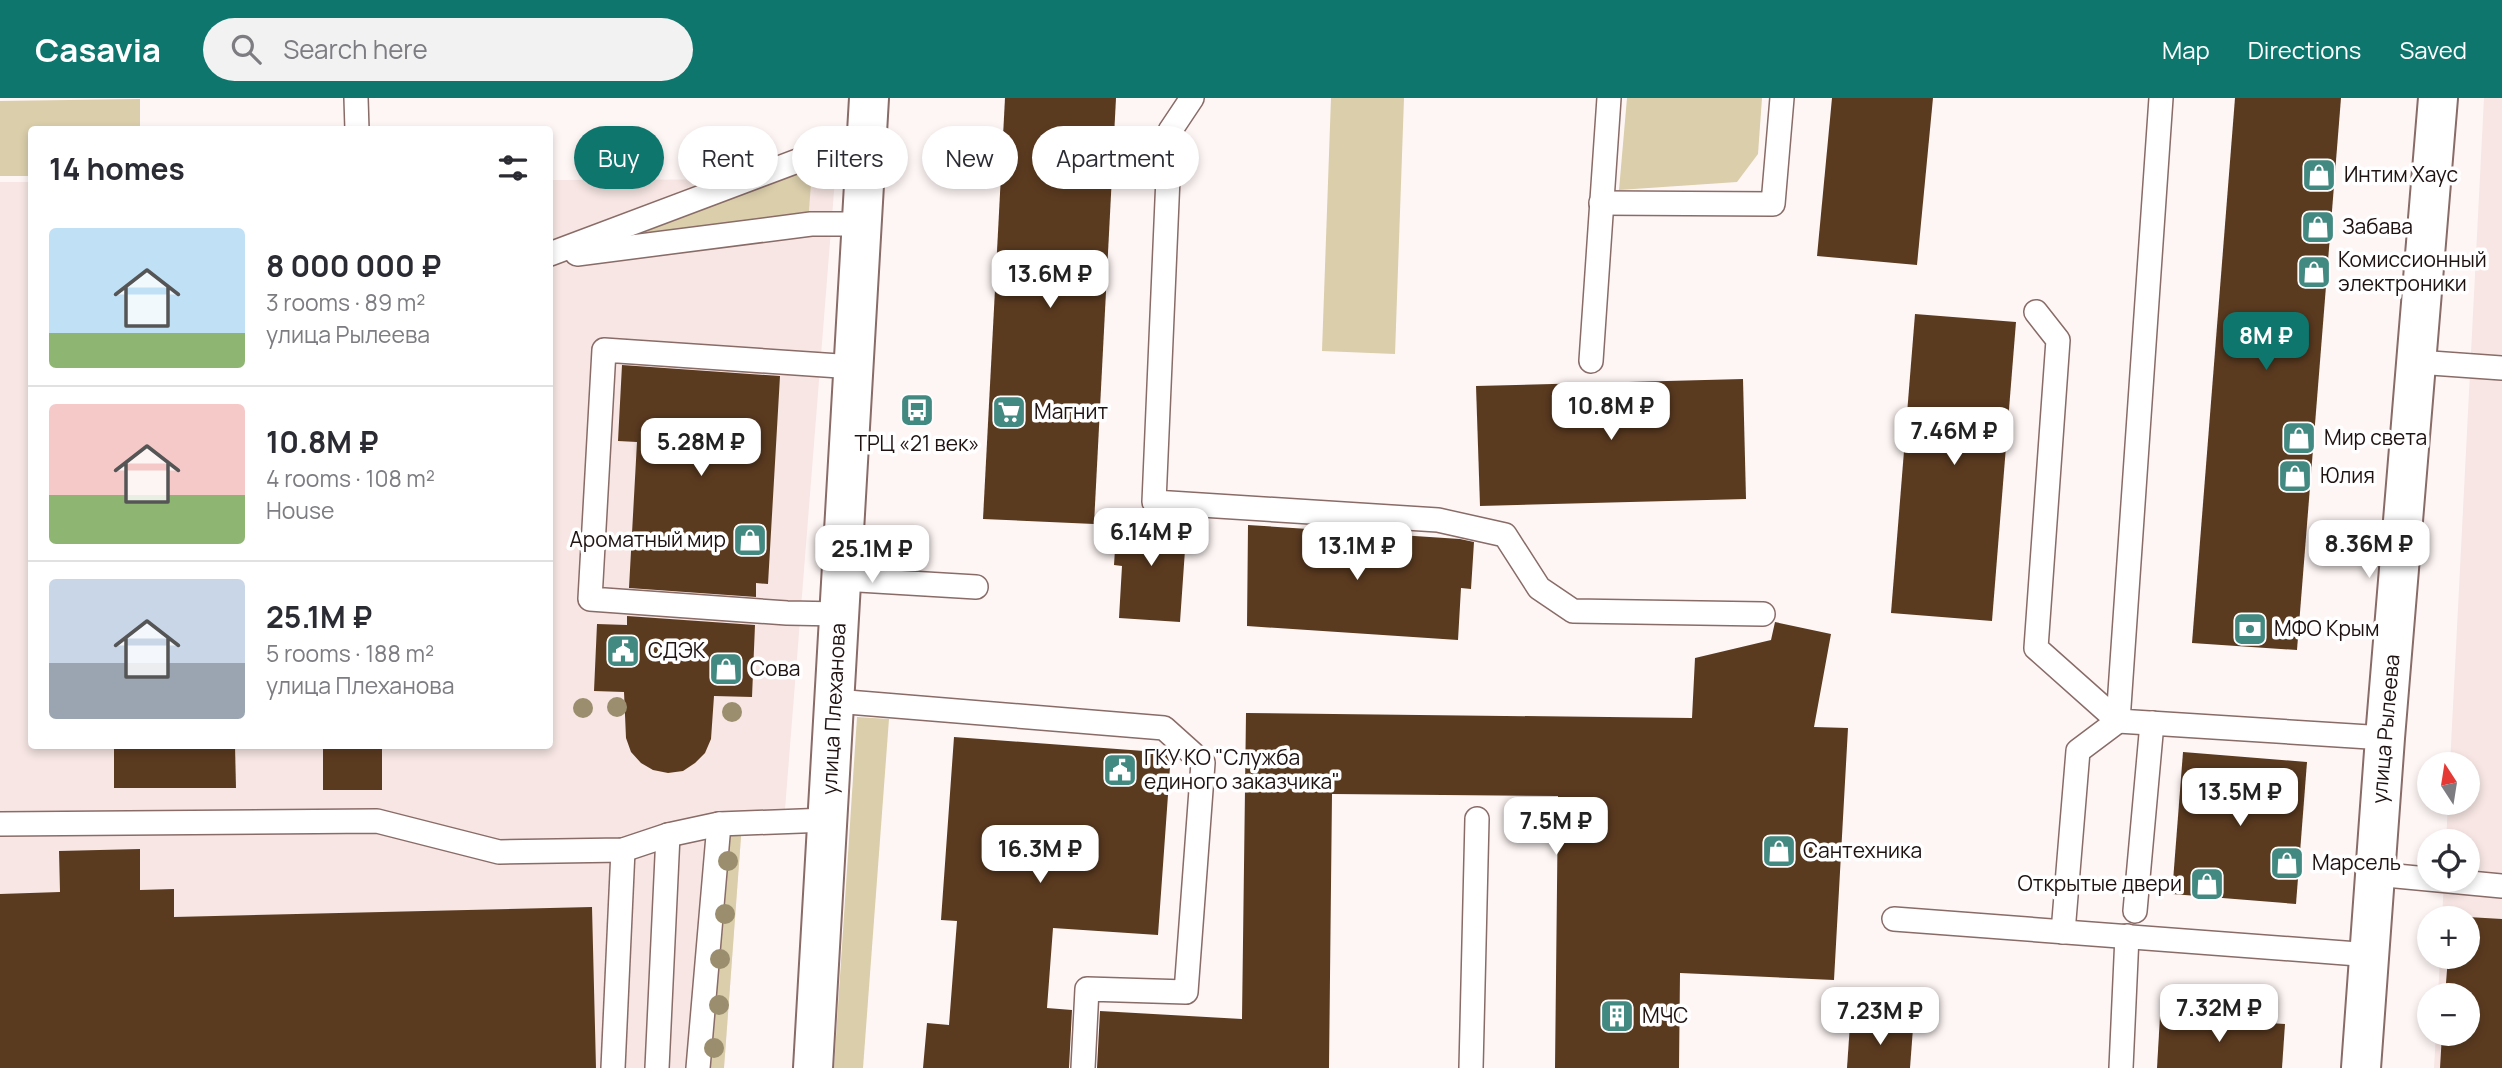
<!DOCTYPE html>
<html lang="en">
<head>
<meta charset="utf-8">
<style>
  :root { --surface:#fff; --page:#f2f2f3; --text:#2b2b33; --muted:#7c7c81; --line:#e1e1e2; --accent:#0f766e }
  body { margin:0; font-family:Manrope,sans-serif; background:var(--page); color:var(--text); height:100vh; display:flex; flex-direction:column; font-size:26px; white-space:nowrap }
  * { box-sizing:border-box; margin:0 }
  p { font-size:23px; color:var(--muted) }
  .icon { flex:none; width:38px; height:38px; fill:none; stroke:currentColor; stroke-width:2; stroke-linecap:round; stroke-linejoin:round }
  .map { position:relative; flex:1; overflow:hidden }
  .panel { position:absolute; left:28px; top:28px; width:525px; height:623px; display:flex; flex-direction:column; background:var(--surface); border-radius:7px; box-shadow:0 4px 10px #0003 }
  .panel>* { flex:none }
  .banner { position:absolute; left:574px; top:28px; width:665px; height:63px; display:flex; gap:14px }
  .needle { width:46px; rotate:348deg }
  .tools { position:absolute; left:2417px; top:654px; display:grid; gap:14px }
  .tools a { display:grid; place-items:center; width:63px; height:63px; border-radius:50%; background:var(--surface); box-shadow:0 4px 10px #0003; font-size:35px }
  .price { position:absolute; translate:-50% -60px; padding:0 16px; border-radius:14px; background:#fff; color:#222; font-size:23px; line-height:46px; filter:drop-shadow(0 2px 4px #0008) }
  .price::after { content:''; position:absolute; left:50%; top:42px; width:21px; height:16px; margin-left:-10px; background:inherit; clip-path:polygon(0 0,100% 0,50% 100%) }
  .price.selected { background:var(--accent); color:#fff }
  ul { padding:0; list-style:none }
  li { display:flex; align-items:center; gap:21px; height:175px; padding:0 21px }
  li+li { border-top:2px solid var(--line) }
  li span { display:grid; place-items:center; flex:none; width:196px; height:140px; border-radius:7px; color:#555 }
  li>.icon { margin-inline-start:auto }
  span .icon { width:84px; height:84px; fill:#fffc; stroke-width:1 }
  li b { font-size:30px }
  h2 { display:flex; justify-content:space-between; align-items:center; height:84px; padding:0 21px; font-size:30px }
  .chip { padding:0 24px; border-radius:32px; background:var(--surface); box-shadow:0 4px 10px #0003; font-size:24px; line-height:63px }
  .chip.selected { background:var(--accent); color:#fff }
  header { display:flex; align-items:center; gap:42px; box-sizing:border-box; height:98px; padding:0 35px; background:var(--accent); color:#fff }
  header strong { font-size:33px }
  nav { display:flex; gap:38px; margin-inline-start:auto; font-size:24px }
  .search { width:490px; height:63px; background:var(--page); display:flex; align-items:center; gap:18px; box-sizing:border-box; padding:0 24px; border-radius:38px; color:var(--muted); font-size:26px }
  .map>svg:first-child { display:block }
  .built { fill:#f7e6e3 }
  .green { fill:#daceab }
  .building { fill:#5b3b20 }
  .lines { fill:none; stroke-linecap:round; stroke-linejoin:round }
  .service-casing { stroke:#896b67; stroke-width:26 }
  .secondary-casing { stroke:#896b67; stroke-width:42 }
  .service { stroke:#fff; stroke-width:23 }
  .secondary { stroke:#fff; stroke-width:38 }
  .tree { fill:#9a8e6e }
  .labels { text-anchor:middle; stroke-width:7; stroke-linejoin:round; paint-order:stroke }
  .poi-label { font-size:21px; fill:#1f1312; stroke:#fff; text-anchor:start }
  .street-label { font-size:21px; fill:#1f1312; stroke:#fff }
</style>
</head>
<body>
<header>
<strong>Casavia</strong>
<div class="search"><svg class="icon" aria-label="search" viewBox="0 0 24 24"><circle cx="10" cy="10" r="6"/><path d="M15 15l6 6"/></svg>Search here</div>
<nav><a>Map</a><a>Directions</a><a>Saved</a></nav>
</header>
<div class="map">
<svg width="2502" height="970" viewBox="0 0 2502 970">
  <rect width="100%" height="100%" fill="#fef6f5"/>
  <g class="built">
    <path d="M2484 0H2502V970H2434L2436 936H2468V898H2438L2440 859H2468V821H2442L2444 782H2468V744H2446L2448 705H2468V667H2450Z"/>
    <path d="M835 81 784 724 742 725 724 970H0V84H31L32 648H550V82Z"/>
  </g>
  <g class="green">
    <path d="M1331 0H1404L1395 256 1322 253Z"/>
    <path d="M1627 0H1762L1758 56 1737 84 1619 92Z"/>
    <path d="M140 1V31L32 32 31 78H0V3Z"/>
    <path d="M813 59 808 125 550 158Z"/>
    <path d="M857 619 889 621 863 970H834Z"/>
    <path d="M742 725 724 970H703L719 726Z"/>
  </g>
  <g class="building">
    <path d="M1005 0H1116L1094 426 983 421Z"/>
    <path d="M1832 0H1933L1917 167 1817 158Z"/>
    <path d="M2235 0H2341L2297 552 2192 545Z"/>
    <path d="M1915 216 2016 224 1992 523 1891 515Z"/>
    <path d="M622 267 780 278 768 486 756 485V499L629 490 637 344 618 343Z"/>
    <path d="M1743 281 1746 401 1480 408 1476 288Z"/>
    <path d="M1117 419 1187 423 1180 524 1119 520 1122 468 1114 467Z"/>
    <path d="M1248 427 1460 441 1474 444 1471 491 1461 490 1458 542 1247 528Z"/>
    <path d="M627 518 755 527 752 599 714 598 711 641 705 655 695 665 683 673 668 675 653 672 641 665 631 654 626 640 624 594 594 593 597 526 627 527Z"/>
    <path d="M1775 524 1831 536 1814 629 1848 630 1834 882 1680 875 1679 970H1555L1558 698 1332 696 1329 970H1097L1100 913 1242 921 1246 615 1692 620 1695 560 1771 542Z"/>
    <path d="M954 639 1171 655 1158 837 1053 830 1047 910 1072 912 1069 970H923L927 925 949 927 957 823 941 822Z"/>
    <path d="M114 648H235L236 690H114Z"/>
    <rect x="323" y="648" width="59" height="44"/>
    <path d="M2183 654 2307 664 2296 806 2172 796Z"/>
    <path d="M140 751V792L174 791V819L592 809 596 970H0V796L60 794 59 753Z"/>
    <path d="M2451 818 2502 821V970H2440L2442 936H2468V898H2445L2448 859H2468V821H2450Z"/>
    <path d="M2160 918 2285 926 2282 970H2157Z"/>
    <path d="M1850 926 1913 930 1910 970H1847Z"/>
  </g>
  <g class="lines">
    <g class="service-casing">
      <g id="service">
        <path d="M356 0 357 32"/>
        <path d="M1192 0 1170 33 1154 404 1438 422 1505 437 1539 490 1573 513 1763 516"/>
        <path d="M2161 0 2118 623 2385 640"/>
        <path d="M1601 105 1773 106 1782 0"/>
        <path d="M550 156 816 56 866 50"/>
        <path d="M577 156 811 126H863"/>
        <path d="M2036 214 2058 242 2036 550 2118 623 2078 653 2063 834"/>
        <path d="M1591 263 1609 0"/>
        <path d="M2417 264 2502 270"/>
        <path d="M842 481 976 489"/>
        <path d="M840 516 787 515 590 501 604 252 854 269"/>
        <path d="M835 603 1164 630 1203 665 1186 894 1087 891 1083 970"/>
        <path d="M0 726 377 723 499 754 623 752 668 737 719 726 827 722"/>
        <path d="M2375 776 2502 788"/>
        <path d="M2135 813 2152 625"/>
        <path d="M1894 821 2371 857"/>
        <path d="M613 970 623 752"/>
        <path d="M657 970 668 737"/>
        <path d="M698 970 719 726"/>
        <path d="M1471 970 1477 721"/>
        <path d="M2121 970 2127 838"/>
      </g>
    </g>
    <g class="secondary-casing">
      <g id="secondary">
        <path d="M813 970 869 0"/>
        <path d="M2361 970 2385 640 2438 0"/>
      </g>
    </g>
    <use href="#service" class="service"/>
    <use href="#secondary" class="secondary"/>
  </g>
  <g class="tree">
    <circle cx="617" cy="609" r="10"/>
    <circle cx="583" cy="610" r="10"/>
    <circle cx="732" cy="614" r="10"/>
    <circle cx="728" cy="763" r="10"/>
    <circle cx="725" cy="816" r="10"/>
    <circle cx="720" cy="861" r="10"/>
    <circle cx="719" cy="907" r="10"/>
    <circle cx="714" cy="950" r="10"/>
  </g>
  <defs>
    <g id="shop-square" transform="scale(1.75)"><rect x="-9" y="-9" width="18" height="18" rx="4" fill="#428981" stroke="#fff"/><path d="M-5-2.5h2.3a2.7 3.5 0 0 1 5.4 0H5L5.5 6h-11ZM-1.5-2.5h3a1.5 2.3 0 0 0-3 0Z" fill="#fff"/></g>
    <g id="bus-square" transform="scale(1.75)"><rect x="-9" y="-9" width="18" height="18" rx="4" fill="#428981" stroke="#fff"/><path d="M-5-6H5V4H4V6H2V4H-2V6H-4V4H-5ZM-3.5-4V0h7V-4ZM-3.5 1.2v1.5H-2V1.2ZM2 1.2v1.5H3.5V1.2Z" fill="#fff"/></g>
    <g id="supermarket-square" transform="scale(1.75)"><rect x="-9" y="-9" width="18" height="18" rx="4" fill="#428981" stroke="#fff"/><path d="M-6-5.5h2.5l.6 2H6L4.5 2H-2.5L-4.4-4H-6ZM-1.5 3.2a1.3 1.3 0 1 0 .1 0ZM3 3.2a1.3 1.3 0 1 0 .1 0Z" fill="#fff"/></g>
    <g id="bank-square" transform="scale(1.75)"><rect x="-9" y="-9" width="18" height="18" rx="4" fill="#428981" stroke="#fff"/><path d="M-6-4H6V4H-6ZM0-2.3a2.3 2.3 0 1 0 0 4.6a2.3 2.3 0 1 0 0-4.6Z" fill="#fff"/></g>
    <g id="civic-square" transform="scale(1.75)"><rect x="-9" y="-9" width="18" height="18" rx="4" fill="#428981" stroke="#fff"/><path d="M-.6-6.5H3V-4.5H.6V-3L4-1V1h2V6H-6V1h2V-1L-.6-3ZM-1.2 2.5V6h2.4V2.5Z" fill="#fff"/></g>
    <g id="building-square" transform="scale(1.75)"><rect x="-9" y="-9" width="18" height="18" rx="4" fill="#428981" stroke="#fff"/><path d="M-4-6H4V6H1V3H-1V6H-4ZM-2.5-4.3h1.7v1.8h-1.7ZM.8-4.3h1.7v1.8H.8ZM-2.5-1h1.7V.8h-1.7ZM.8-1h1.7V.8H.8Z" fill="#fff"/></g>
  </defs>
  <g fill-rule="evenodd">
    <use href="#shop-square" x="2319" y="77"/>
    <use href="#shop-square" x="2318" y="129"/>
    <use href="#shop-square" x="2314" y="174"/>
    <use href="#bus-square" x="917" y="312"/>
    <use href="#supermarket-square" x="1009" y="314"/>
    <use href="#shop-square" x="2299" y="340"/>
    <use href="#shop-square" x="2295" y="378"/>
    <use href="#shop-square" x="750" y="442"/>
    <use href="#bank-square" x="2250" y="531"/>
    <use href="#civic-square" x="623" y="553"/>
    <use href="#shop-square" x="726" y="571"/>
    <use href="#civic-square" x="1120" y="672"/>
    <use href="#shop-square" x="1779" y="753"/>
    <use href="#shop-square" x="2287" y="765"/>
    <use href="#shop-square" x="2207" y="786"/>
    <use href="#building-square" x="1617" y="918"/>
  </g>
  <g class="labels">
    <g class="poi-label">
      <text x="2344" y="84">Интим Хаус</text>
      <text x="2342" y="136">Забава</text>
      <text x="2338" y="169">Комиссионный<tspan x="2338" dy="24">электроники</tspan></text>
      <text x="1034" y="321">Магнит</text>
      <text x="2324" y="347">Мир света</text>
      <text x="917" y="353" text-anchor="middle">ТРЦ «21 век»</text>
      <text x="2320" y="385">Юлия</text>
      <text x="726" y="449" text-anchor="end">Ароматный мир</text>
      <text x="2274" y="538">МФО Крым</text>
      <text x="648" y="560">СДЭК</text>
      <text x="750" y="578">Сова</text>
      <text x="1144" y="667">ГКУ КО "Служба<tspan x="1144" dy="24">единого заказчика"</tspan></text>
      <text x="1803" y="760">Сантехника</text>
      <text x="2312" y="772">Марсель</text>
      <text x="2182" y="793" text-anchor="end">Открытые двери</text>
      <text x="1642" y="925">МЧС</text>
    </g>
    <g class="street-label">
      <text transform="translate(834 611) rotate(-87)" y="7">улица Плеханова</text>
      <text transform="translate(2386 631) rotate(-85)" y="7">улица Рылеева</text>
    </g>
  </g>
</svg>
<div class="tools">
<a><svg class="needle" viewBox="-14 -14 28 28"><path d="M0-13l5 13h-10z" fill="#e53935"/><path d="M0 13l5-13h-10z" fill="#7c7c81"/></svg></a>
<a><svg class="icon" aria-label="locate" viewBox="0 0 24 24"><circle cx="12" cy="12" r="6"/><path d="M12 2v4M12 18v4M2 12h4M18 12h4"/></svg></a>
<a>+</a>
<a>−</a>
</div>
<b class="price" style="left:1050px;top:212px">13.6M ₽</b>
<b class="price selected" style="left:2266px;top:274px">8M ₽</b>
<b class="price" style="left:1611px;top:344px">10.8M ₽</b>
<b class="price" style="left:1954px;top:369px">7.46M ₽</b>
<b class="price" style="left:701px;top:380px">5.28M ₽</b>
<b class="price" style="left:1151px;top:470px">6.14M ₽</b>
<b class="price" style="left:2369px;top:482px">8.36M ₽</b>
<b class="price" style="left:1357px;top:484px">13.1M ₽</b>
<b class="price" style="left:872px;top:487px">25.1M ₽</b>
<b class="price" style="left:2240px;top:730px">13.5M ₽</b>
<b class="price" style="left:1556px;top:759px">7.5M ₽</b>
<b class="price" style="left:1040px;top:787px">16.3M ₽</b>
<b class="price" style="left:2219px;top:946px">7.32M ₽</b>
<b class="price" style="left:1880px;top:949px">7.23M ₽</b>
<div class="banner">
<a class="chip selected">Buy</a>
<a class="chip">Rent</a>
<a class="chip">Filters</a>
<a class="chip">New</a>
<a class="chip">Apartment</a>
</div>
<section class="panel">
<h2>14 homes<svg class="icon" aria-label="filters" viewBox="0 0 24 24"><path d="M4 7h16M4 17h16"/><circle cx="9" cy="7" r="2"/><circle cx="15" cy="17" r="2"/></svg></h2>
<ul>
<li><span style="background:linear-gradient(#bfe0f5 75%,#8fb573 0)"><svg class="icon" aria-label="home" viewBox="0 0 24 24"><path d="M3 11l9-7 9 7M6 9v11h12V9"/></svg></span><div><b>8 000 000 ₽</b><p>3 rooms · 89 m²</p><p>улица Рылеева</p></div></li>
<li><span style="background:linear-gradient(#f6c9c9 65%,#8fb573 0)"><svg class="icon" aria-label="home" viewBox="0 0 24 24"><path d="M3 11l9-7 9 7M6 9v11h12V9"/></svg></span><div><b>10.8M ₽</b><p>4 rooms · 108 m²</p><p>House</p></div></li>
<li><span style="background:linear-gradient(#c9d6e8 60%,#9aa5b1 0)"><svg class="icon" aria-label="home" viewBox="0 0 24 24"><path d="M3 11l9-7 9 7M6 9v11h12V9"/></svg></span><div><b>25.1M ₽</b><p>5 rooms · 188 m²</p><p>улица Плеханова</p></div></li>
</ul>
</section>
</div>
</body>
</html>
